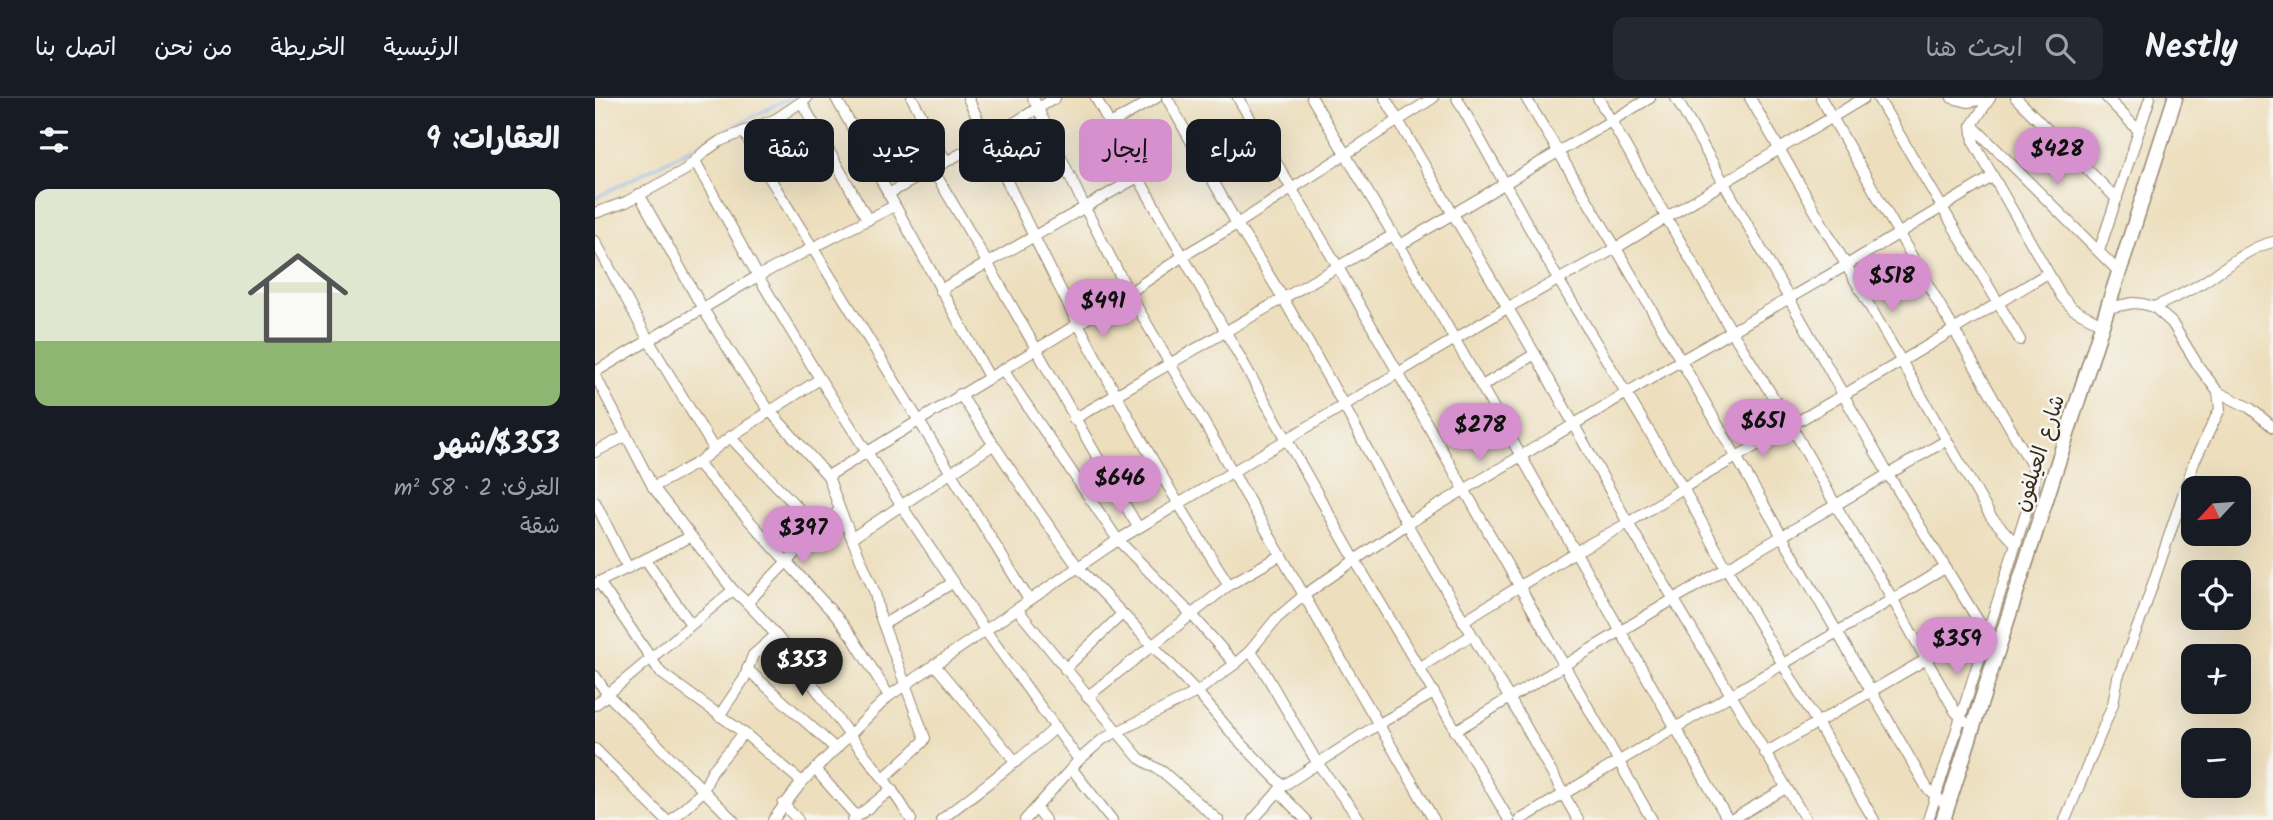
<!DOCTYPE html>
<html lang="ar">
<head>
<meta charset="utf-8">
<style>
  :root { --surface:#171b24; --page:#242831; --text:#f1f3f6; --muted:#9ea1a6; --line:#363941; --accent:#d690ce }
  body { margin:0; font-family:Kalam,"Playpen Sans Arabic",sans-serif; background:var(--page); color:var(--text); direction:rtl; height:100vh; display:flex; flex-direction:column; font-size:26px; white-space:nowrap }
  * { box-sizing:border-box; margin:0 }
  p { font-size:23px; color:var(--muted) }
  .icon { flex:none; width:38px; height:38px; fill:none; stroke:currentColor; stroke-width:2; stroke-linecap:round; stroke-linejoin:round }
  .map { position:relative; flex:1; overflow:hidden; direction:ltr }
  .side { display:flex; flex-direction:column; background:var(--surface); width:595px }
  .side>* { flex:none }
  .banner { position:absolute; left:21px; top:21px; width:665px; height:63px; direction:rtl; display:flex; gap:14px }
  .needle { width:46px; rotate:244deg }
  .controls { position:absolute; left:1586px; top:378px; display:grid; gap:14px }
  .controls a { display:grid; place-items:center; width:70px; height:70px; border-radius:14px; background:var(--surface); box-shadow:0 7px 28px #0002; font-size:35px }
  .price { position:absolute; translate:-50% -60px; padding:0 16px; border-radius:24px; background:var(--accent); color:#111; font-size:23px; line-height:46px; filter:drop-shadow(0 2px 4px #0008) }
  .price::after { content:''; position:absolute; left:50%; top:42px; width:21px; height:16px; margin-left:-10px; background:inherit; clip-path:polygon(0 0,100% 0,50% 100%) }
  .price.selected { background:#222; color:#fff }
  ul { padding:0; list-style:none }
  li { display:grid; align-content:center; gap:14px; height:371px; padding:0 35px }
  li+li { border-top:2px solid var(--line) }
  li span { display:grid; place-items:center; height:217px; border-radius:14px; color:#555 }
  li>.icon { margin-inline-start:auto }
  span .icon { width:126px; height:126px; fill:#fffc; stroke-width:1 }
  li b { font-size:30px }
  h2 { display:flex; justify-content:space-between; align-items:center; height:84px; padding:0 35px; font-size:30px }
  .chip { padding:0 24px; border-radius:14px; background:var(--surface); box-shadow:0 7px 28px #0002; font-size:24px; line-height:63px }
  .chip.selected { background:var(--accent); color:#111 }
  header { display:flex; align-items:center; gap:42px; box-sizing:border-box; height:98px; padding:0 35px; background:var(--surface); border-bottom:2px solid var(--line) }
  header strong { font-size:33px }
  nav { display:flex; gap:38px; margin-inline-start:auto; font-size:24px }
  .search { width:490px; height:63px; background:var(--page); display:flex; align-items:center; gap:18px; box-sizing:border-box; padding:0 24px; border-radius:14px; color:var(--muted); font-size:26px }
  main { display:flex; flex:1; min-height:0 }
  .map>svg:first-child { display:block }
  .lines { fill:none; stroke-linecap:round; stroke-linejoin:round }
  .stream { stroke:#85b4f0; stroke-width:2 }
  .minor-casing { stroke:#94846e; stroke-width:12 }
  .highway-casing { stroke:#94846e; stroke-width:17 }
  .minor { stroke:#fff; stroke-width:10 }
  .highway { stroke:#fff; stroke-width:14 }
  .labels { text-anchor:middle; stroke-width:5; stroke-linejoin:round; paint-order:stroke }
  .street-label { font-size:21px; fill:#3b2a1e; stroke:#f6f6f2 }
</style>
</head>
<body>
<header>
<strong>Nestly</strong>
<div class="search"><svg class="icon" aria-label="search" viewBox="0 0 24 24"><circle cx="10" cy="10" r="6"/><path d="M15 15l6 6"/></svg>ابحث هنا</div>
<nav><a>الرئيسية</a><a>الخريطة</a><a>من نحن</a><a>اتصل بنا</a></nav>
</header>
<main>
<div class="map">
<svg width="1678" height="722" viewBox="0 0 1678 722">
  <rect width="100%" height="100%" fill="#f6f6f2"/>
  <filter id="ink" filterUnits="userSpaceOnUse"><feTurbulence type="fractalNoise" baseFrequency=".0143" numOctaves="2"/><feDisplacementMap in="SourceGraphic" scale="14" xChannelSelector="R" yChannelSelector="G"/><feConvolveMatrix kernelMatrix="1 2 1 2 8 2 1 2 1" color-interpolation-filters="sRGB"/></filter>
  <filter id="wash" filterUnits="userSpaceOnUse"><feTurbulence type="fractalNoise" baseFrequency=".00686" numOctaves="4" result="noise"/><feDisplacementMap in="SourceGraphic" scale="28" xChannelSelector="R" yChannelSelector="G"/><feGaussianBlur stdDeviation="1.57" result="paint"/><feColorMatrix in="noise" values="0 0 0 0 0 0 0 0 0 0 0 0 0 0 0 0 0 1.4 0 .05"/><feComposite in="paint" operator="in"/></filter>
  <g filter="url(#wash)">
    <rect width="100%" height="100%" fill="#eddfbe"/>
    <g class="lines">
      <path class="stream" d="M0 100 194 0"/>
    </g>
  </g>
  <g filter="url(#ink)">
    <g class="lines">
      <g class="minor-casing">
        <g id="minor">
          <path d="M241 0 394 279"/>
          <path d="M317 0 351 63"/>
          <path d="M373 0C450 168 534 332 634 487"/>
          <path d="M438 0 490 110 534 195 839 722"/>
          <path d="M501 0 543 79 760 462 914 722"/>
          <path d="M572 0 642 126 688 200 748 306 812 426 926 620 983 722"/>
          <path d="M643 0 743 169 1057 722"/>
          <path d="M717 0 847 219 1133 722"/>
          <path d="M790 0 940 256 1033 425 1211 722"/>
          <path d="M862 0 963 181 1088 390 1132 471 1279 722"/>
          <path d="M931 0 1021 150 1332 690 1353 709"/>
          <path d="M1003 0 1137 234 1196 327 1241 408 1297 500 1360 613 1369 623"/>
          <path d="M1081 0 1293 376 1392 537"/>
          <path d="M1155 0 1396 419 1421 446"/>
          <path d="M1226 0 1440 373 1439 389 1333 722"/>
          <path d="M1283 0 1425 242"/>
          <path d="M1357 0 1373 4 1395 0"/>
          <path d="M1395 0 1377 27 1379 45 1467 199 1478 211 1507 226"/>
          <path d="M1421 0 1522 101"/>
          <path d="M1512 0 1544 33"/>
          <path d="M207 5 273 122"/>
          <path d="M515 26 561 0"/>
          <path d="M1377 27 1524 174"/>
          <path d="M149 33 160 56 434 502"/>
          <path d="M100 63 163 178 225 281 306 407 390 532 484 662"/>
          <path d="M338 72C409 190 473 311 543 429"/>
          <path d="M44 96 108 211 155 285 174 312 233 378 245 412 280 495 284 515 330 640 328 644 289 680"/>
          <path d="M293 96 392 41 460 0"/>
          <path d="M0 115 31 104 90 72 109 54 125 43 181 21 212 0"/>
          <path d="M0 143 54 243 119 351"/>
          <path d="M805 147 1055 0"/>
          <path d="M1504 153 1555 0"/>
          <path d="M345 192 543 79"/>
          <path d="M1559 209C1580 200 1601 190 1619 177 1637 164 1656 149 1678 144"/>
          <path d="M408 272 523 442 598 518 640 566"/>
          <path d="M0 274 163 178 299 108"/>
          <path d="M0 277 58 389 138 492C184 532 216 586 253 635 275 664 298 690 316 722"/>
          <path d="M887 288 940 256"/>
          <path d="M1623 294 1655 310 1678 329"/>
          <path d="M365 296 437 404 483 469 602 594 641 640 688 688"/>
          <path d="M479 321 798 137"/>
          <path d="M135 339 223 431"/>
          <path d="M0 354 31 338"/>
          <path d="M102 365 241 518 258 540 294 598"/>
          <path d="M233 378 534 195 588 158 642 126 838 0"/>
          <path d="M58 389 102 365 135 339 225 281"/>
          <path d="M0 404 33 470"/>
          <path d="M257 440 398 347"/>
          <path d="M51 462 95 525"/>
          <path d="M4 484 66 575 149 635 207 684"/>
          <path d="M0 486 95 439"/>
          <path d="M153 504 223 431 245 412"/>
          <path d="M422 511 544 660 568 674 623 722"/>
          <path d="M868 523 980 454 1033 425 1088 390 1307 263 1453 175"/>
          <path d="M289 526 359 484"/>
          <path d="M655 553 666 568 723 666 765 722"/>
          <path d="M339 566 421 664"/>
          <path d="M824 570 877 537"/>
          <path d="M152 571 241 651"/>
          <path d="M470 571 527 516"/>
          <path d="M0 578 13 597 138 722"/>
          <path d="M492 599 634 487 686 457"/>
          <path d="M0 607 138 492"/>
          <path d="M124 618 149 581 158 557 181 537"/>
          <path d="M860 633 1079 501 1352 342"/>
          <path d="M0 651 71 722"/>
          <path d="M1170 655 1330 562 1384 525"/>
          <path d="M220 671 261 718"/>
          <path d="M477 671 517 722"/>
          <path d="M683 693 711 722"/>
          <path d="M188 706 203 722"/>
          <path d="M441 710 450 722"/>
          <path d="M77 722 108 693 117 673 149 635"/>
          <path d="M178 722 207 684 294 598 523 442 912 210 1021 150 1269 0"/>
          <path d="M258 722 297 691"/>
          <path d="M346 722C384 691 425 663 461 629"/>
          <path d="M430 722 484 662 508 641 602 594 640 566 655 553 681 521 708 498 812 426 1085 263 1250 168 1397 79"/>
          <path d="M658 722 688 688 782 627 839 595"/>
          <path d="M925 722 1350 470"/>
          <path d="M1136 722 1191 690"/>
          <path d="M1470 722 1518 606 1523 579 1548 515 1599 364 1625 311 1623 294 1604 269 1577 225 1559 209 1548 206 1538 205 1512 210"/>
        </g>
      </g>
      <g class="highway-casing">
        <path id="highway" d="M1348 722 1580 0"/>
      </g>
      <use href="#minor" class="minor"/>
      <use href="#highway" class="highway"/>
    </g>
  </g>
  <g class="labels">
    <g class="street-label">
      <text transform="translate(1444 355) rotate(-72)" y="7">شارع العيلفون</text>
    </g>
  </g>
</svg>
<div class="controls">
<a><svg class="needle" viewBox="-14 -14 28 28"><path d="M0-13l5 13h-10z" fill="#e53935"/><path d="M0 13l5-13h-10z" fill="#9ea1a6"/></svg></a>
<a><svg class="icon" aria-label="locate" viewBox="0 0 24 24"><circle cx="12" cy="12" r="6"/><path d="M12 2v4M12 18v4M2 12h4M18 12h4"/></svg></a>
<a>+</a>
<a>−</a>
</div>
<b class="price" style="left:1462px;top:89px">$428</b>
<b class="price" style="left:1297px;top:216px">$518</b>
<b class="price" style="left:508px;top:241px">$491</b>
<b class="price" style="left:1168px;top:361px">$651</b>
<b class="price" style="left:885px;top:365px">$278</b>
<b class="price" style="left:525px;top:418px">$646</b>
<b class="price" style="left:208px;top:468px">$397</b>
<b class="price" style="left:1362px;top:579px">$359</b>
<b class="price selected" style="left:207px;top:600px">$353</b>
<div class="banner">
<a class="chip">شراء</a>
<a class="chip selected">إيجار</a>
<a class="chip">تصفية</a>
<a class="chip">جديد</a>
<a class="chip">شقة</a>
</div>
</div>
<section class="side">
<h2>العقارات: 9<svg class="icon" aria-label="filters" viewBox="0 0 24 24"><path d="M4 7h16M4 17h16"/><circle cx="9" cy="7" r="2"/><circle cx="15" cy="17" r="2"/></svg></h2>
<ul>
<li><span style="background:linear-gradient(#dfe7d0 70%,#8fb573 0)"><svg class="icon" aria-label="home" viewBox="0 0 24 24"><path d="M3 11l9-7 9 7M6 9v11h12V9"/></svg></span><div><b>$353/شهر</b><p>الغرف: 2 · 58 m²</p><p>شقة</p></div></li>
</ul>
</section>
</main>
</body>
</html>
